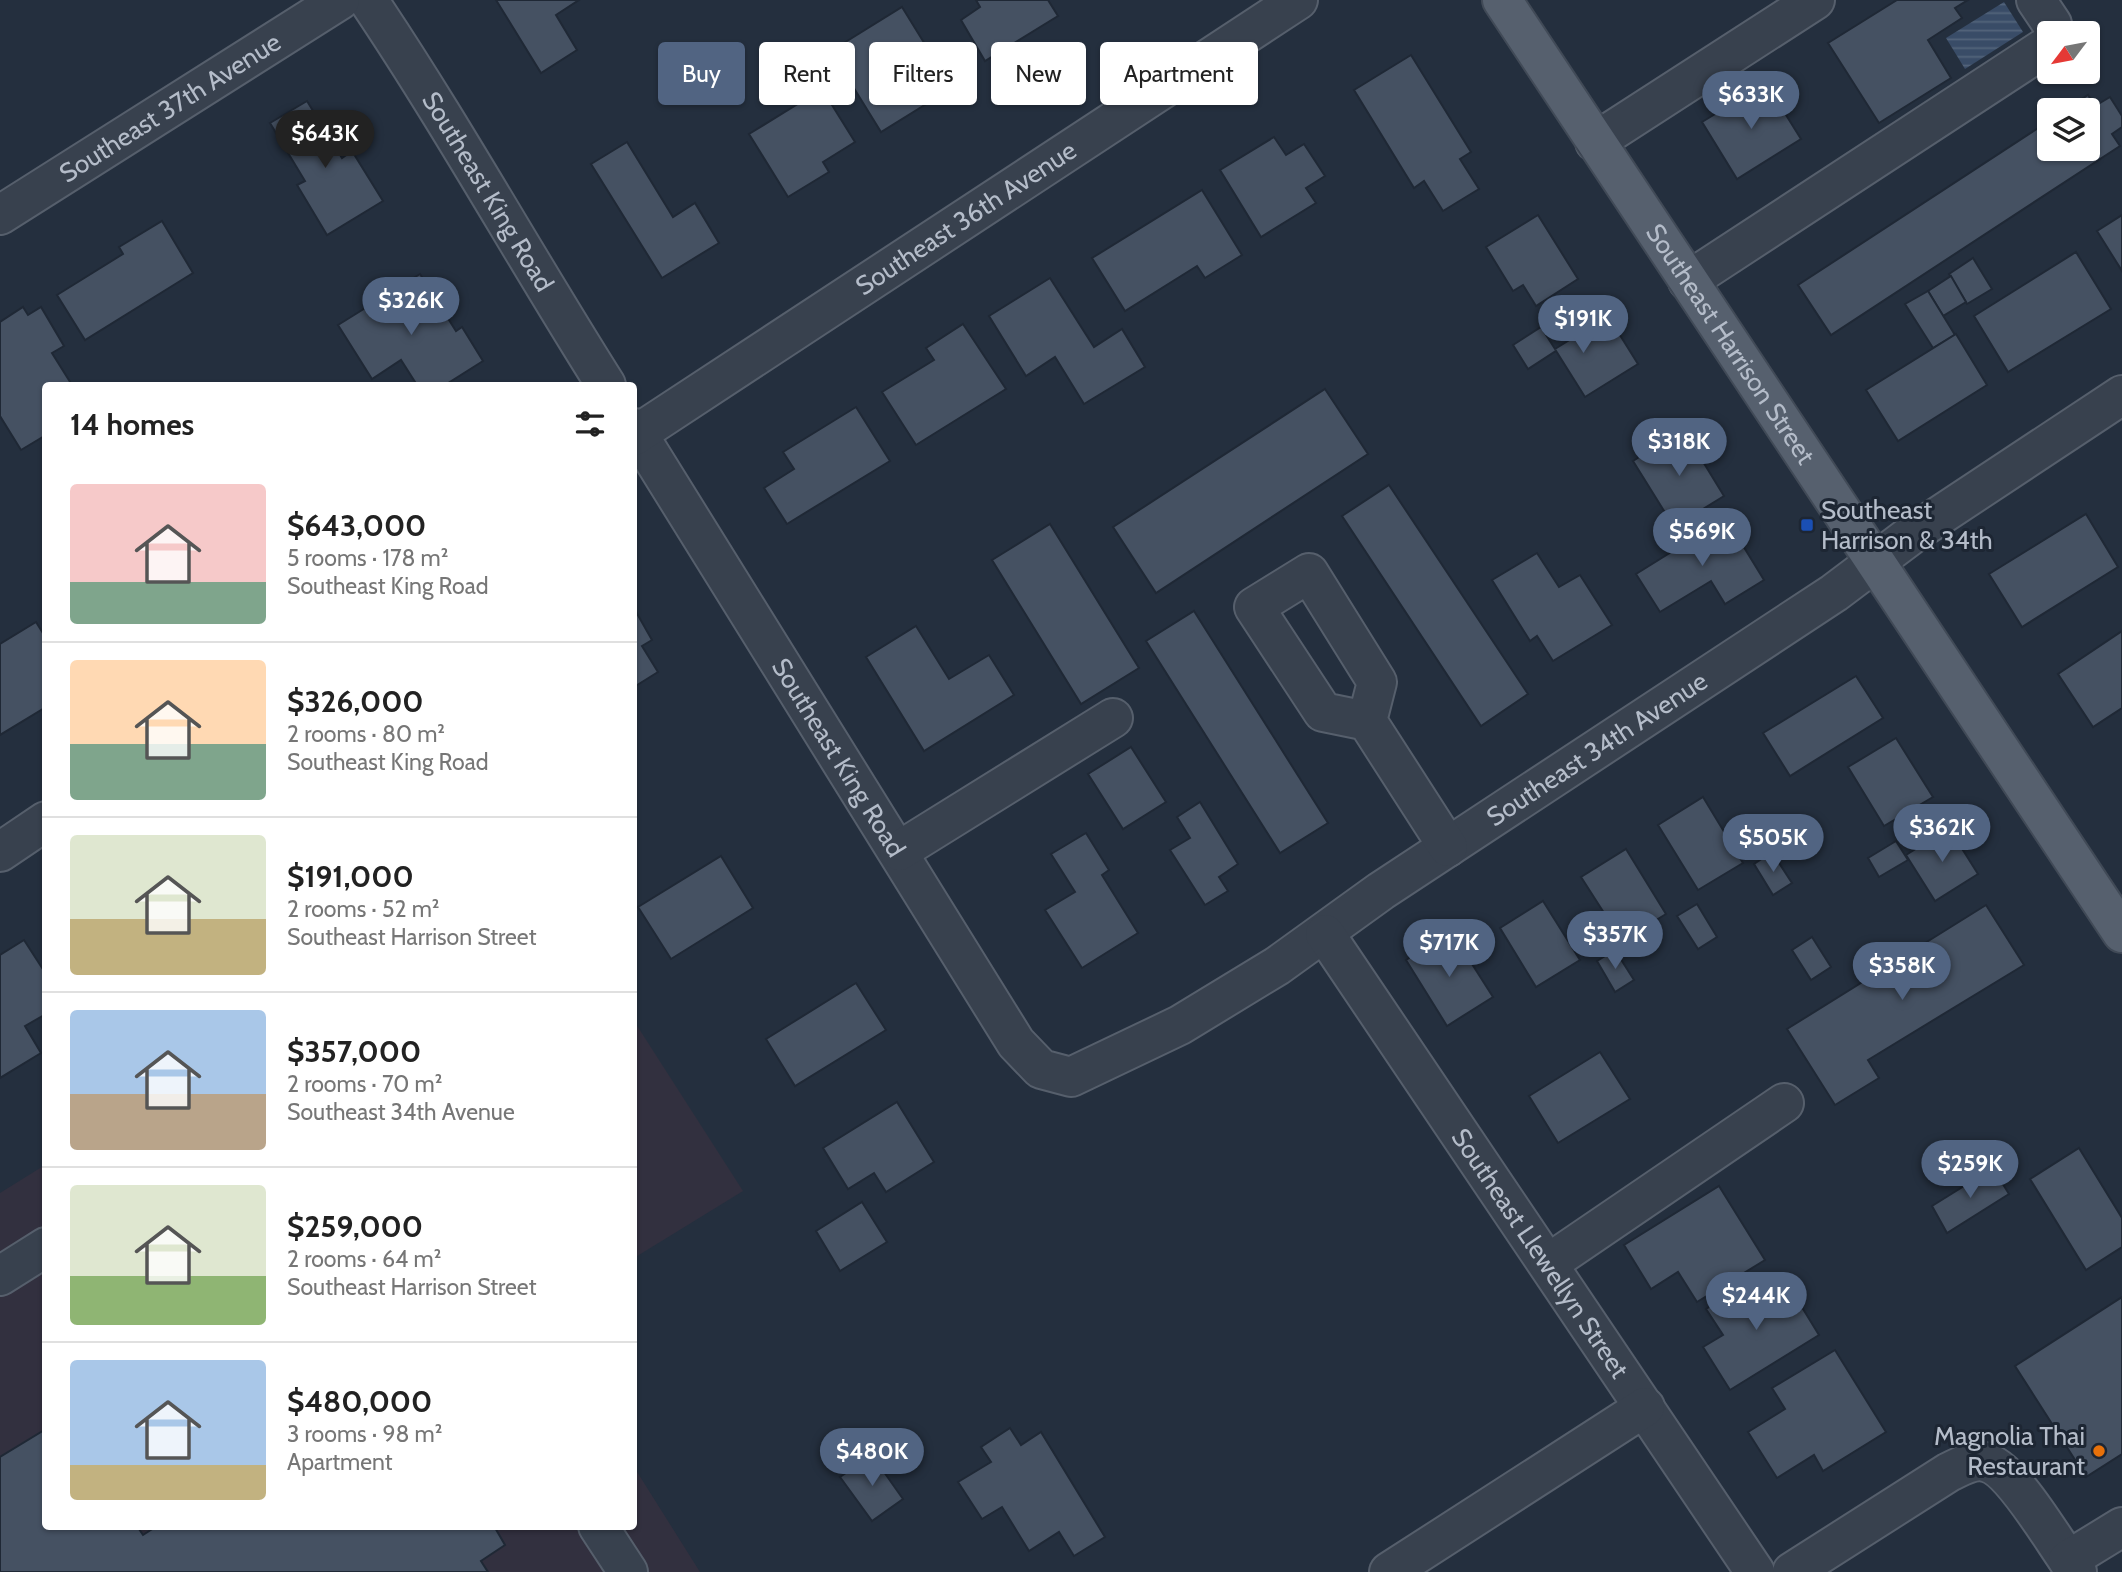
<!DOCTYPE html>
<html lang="en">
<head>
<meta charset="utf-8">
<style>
  :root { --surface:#fff; --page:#f2f2f2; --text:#222; --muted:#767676; --line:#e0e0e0; --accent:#516482 }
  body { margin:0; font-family:Cabin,sans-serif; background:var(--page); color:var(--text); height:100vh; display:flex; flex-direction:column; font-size:26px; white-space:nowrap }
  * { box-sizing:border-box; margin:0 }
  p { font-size:23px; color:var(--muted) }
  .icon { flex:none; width:38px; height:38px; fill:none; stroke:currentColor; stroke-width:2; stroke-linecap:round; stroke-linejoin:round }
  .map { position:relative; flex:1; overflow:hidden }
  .side { position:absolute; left:42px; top:382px; width:595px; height:1148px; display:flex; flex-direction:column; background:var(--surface); border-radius:7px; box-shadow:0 2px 5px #0004 }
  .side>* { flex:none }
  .banner { position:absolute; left:658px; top:42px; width:665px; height:63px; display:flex; gap:14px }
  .needle { width:46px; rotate:238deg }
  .buttons { position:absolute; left:2037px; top:21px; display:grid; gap:14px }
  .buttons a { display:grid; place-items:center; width:63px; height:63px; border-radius:7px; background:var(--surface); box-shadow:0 2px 5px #0004; font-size:35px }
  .price { position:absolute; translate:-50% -60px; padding:0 16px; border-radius:24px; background:var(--accent); color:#fff; font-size:23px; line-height:46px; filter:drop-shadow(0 2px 4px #0008) }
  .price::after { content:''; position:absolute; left:50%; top:42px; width:21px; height:16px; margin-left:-10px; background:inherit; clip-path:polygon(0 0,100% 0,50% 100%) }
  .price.active { background:#222; color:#fff }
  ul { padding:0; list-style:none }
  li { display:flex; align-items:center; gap:21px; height:175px; padding:0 28px }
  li+li { border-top:2px solid var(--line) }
  li span { display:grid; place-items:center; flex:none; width:196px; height:140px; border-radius:7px; color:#555 }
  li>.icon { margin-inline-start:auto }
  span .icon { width:84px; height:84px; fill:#fffc; stroke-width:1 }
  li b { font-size:30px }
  h2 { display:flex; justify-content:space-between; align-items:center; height:84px; padding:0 28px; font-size:30px }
  .tag { padding:0 24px; border-radius:7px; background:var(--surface); box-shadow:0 2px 5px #0004; font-size:24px; line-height:63px }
  .tag.active { background:var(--accent); color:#fff }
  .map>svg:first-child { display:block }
  .medical { fill:#32303f }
  .water { fill:url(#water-rules) }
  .building { fill:#455162; stroke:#1f2835; stroke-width:2 }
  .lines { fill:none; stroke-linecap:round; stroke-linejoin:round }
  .minor-casing { stroke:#565f6c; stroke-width:42 }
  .major-casing { stroke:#414a57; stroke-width:42 }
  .minor { stroke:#38414e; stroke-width:38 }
  .major { stroke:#56606e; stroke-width:38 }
  .transit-dot { fill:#1a4fb4; stroke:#1d2633; stroke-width:2.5 }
  .food-dot { fill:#e8710a; stroke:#1d2633; stroke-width:2.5 }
  .labels { text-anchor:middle; stroke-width:6; stroke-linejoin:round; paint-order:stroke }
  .street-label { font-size:26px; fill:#b4bcc9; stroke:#1d2633 }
  .poi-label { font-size:26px; fill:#b4bcc9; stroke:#1d2633; text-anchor:start }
</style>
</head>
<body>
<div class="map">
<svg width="2122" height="1572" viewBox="0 0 2122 1572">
  <defs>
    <pattern id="water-rules" width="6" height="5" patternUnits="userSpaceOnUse" patternTransform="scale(1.75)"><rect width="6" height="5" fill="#394c67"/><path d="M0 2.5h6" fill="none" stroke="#53647b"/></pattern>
  </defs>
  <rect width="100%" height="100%" fill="#242f3e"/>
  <g class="medical">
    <path d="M634 1021 743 1191 634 1258Z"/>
    <path d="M45 1165 46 1526H634V1467L700 1572H0V1193Z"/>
  </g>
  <path class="water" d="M2004 2 2023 32 1965 69 1946 38Z"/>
  <g class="building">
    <path d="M496 0H579L556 15 577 50 541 73Z"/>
    <path d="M976 0H1048L1058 16 985 61 961 20 980 7Z"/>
    <path d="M1897 0H1968L1955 8 1962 18 1928 40 1951 78 1879 123 1828 43Z"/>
    <path d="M902 7 952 88 881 132 831 51Z"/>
    <path d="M1411 55 1471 152 1460 159 1479 189 1443 211 1424 181 1414 188 1354 90Z"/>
    <path d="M1766 83 1801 139 1737 179 1702 122Z"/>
    <path d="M822 89 855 142 823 162 829 172 788 197 749 134Z"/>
    <path d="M2088 95 2095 106 2110 97 2122 116V127L2112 134 2120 146 1831 335 1798 285 2049 121V149H2088V110H2065Z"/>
    <path d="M307 101 342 158 352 151 383 201 327 235 297 185 305 181 270 123Z"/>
    <path d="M1274 137 1286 155 1304 144 1325 176 1306 188 1316 203 1261 237 1220 170Z"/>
    <path d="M627 142 673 217 695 203 719 243 662 278 591 164Z"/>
    <path d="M1202 190 1242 255 1205 278 1197 266 1125 311 1092 258Z"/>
    <path d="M1538 215 1578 279 1536 306 1523 285 1513 291 1486 247Z"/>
    <path d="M2122 215V271L2097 231Z"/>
    <path d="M162 221 193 273 85 340 57 295 123 254 119 247Z"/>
    <path d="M2076 252 2111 309 2008 372 1974 316Z"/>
    <path d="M1973 258 1992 289 1967 304 1949 274Z"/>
    <path d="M420 274 456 331 462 327 483 361 445 385H417L401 360 372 379 338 325Z"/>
    <path d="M1951 276 1966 302 1943 316 1928 291Z"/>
    <path d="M1050 278 1094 347 1122 329 1145 367 1084 404 1055 357 1026 376 989 316Z"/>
    <path d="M1928 291 1955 335 1933 348 1905 304Z"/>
    <path d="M23 307 28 315 41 307 64 346 52 353 72 385H46V435L21 450 0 416V322Z"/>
    <path d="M1608 316 1638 364 1585 397 1556 351 1528 369 1513 345 1541 327 1555 349Z"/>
    <path d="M963 324 1006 389 916 445 882 392 934 360 926 348Z"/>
    <path d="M1956 334 1987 385 1898 441 1866 390Z"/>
    <path d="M1325 389 1368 454 1156 593 1113 527Z"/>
    <path d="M856 407 890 461 787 524 764 488 794 469 783 452Z"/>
    <path d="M1683 429 1724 496 1674 527 1633 461Z"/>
    <path d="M1389 485 1528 694 1481 726 1342 516Z"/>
    <path d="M2086 514 2118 567 2022 627 1989 574Z"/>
    <path d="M1726 518 1764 580 1725 604 1711 581 1660 612 1636 574Z"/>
    <path d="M1050 524 1139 668 1081 704 992 560Z"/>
    <path d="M1537 553 1559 587 1580 575 1612 625 1553 661 1537 636 1530 641 1492 580Z"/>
    <path d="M635 610 652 640 642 646 658 672 634 687Z"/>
    <path d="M1194 611 1328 823 1280 853 1146 641Z"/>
    <path d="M36 622 46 638V707L0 735V644Z"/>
    <path d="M916 626 949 679 989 655 1014 695 924 751 866 657Z"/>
    <path d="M2122 631V708L2093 727 2058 674Z"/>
    <path d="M1856 676 1883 718 1790 776 1763 733Z"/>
    <path d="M1896 738 1933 797 1884 826 1848 767Z"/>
    <path d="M1131 747 1166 802 1123 829 1088 774Z"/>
    <path d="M1703 797 1743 863 1698 890 1658 825Z"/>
    <path d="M1200 802 1238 864 1219 877 1228 891 1205 905 1170 850 1190 838 1177 817Z"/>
    <path d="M1949 828 1978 874 1935 901 1906 855Z"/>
    <path d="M1086 833 1109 870 1102 875 1138 933 1082 968 1045 910 1075 892 1051 854Z"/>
    <path d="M1896 841 1908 860 1879 877 1868 858Z"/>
    <path d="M1626 849 1666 914 1622 941 1581 877Z"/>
    <path d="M1772 852 1792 883 1773 895 1754 864Z"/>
    <path d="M721 856 753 908 671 959 638 907Z"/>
    <path d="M1543 901 1580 960 1536 987 1500 928Z"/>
    <path d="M1697 904 1717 937 1698 949 1677 916Z"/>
    <path d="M1986 905 2024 965 1868 1060 1879 1078 1835 1105 1787 1029Z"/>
    <path d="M1451 931 1493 997 1447 1026 1406 960Z"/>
    <path d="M1812 937 1831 967 1811 980 1792 950Z"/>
    <path d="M24 940 46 974V1014L25 1026 41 1053 0 1078V955Z"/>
    <path d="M1615 950 1634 980 1615 992 1597 961Z"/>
    <path d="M856 983 886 1030 795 1086 766 1039Z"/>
    <path d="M1600 1052 1630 1099 1558 1143 1529 1096Z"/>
    <path d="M897 1102 934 1162 886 1192 874 1173 848 1189 823 1148Z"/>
    <path d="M2079 1148 2122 1218V1247L2086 1270 2030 1179Z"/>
    <path d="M1993 1168 2009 1194 1947 1233 1932 1206Z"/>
    <path d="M1719 1186 1765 1260 1697 1302 1678 1272 1651 1289 1624 1245Z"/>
    <path d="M862 1202 887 1242 840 1271 816 1231Z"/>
    <path d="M1757 1278 1772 1303 1792 1291 1819 1335 1730 1390 1703 1347 1723 1335 1706 1309Z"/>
    <path d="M2122 1297V1454L2086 1477 2015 1366Z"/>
    <path d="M1835 1350 1886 1432 1823 1471 1814 1455 1777 1478 1748 1432 1785 1409 1772 1388Z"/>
    <path d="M1010 1428 1021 1445 1041 1432 1105 1537 1074 1556 1059 1532 1029 1551 1002 1507 982 1519 958 1482 991 1462 981 1447Z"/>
    <path d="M46 1429V1526H137L143 1535 157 1526H494L505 1545 481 1561 488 1572H0V1457Z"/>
    <path d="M872 1455 903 1499 872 1521 840 1477Z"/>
  </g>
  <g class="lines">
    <g class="minor-casing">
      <g id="minor">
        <path id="s1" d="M368 0C452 125 525 257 606 385"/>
        <path d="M2036 0 2052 24 2054 33"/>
        <path d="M1595 142 1815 0"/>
        <path id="s2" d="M0 215 340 0"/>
        <path d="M1688 281 2049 45"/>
        <path id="s3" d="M634 428 1016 1043 1041 1069 1071 1077 1180 1025 1277 966 1381 891 1834 593 1915 532 2122 395"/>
        <path id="s4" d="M634 436 1298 0"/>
        <path d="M1367 721 1377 682 1309 573 1254 607 1323 712 1367 721 1448 847"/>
        <path d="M899 851 1113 718"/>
        <path d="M0 852 46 821"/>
        <path id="s5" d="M1325 934 1755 1572"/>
        <path d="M1549 1263 1784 1103"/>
        <path d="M0 1276 46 1247"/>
        <path d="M598 1526 628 1572"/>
        <path d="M1389 1572 1645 1407"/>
        <path d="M1792 1572 1949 1472C1960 1467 1973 1459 1985 1462 2011 1467 2052 1538 2068 1560"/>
        <path d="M2077 1572 2068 1560 2122 1527"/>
      </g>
    </g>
    <g class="major-casing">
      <g id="major">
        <path id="s6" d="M1502 0 2122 933"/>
      </g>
    </g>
    <use href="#minor" class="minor"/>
    <use href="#major" class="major"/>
  </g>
  <rect class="transit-dot" x="1800" y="518" width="14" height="14" rx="3.5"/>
  <circle class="food-dot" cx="2099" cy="1451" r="7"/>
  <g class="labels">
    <g class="street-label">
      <text dy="9" stroke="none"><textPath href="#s2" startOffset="201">Southeast 37th Avenue</textPath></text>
      <text dy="9" stroke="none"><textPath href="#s1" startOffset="226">Southeast King Road</textPath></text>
      <text dy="9" stroke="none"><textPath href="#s4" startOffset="397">Southeast 36th Avenue</textPath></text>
      <text dy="9" stroke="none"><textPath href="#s6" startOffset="413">Southeast Harrison Street</textPath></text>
      <text dy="9" stroke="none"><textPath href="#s3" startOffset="1412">Southeast 34th Avenue</textPath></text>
      <text dy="9" stroke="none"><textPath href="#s3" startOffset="388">Southeast King Road</textPath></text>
      <text dy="9" stroke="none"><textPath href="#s5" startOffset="385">Southeast Llewellyn Street</textPath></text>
    </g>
    <g class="poi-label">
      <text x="1821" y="519">Southeast<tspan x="1821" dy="30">Harrison &amp; 34th</tspan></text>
      <text x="2085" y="1445" text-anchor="end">Magnolia Thai<tspan x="2085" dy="30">Restaurant</tspan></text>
    </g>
  </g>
</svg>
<div class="buttons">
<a><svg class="needle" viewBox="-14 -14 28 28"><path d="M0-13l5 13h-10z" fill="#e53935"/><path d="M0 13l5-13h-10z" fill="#767676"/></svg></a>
<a><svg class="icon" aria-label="layers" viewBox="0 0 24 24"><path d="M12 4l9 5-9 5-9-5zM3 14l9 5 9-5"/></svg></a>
</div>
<b class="price" style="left:1751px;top:131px">$633K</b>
<b class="price active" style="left:325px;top:170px">$643K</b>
<b class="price" style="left:411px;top:337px">$326K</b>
<b class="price" style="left:1583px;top:355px">$191K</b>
<b class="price" style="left:1679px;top:478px">$318K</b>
<b class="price" style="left:1702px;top:568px">$569K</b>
<b class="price" style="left:1942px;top:864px">$362K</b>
<b class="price" style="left:1773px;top:874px">$505K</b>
<b class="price" style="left:1615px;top:971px">$357K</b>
<b class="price" style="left:1449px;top:979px">$717K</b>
<b class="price" style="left:1902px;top:1002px">$358K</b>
<b class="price" style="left:1970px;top:1200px">$259K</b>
<b class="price" style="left:1756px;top:1332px">$244K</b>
<b class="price" style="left:872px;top:1488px">$480K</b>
<div class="banner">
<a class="tag active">Buy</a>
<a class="tag">Rent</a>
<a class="tag">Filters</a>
<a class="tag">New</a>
<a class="tag">Apartment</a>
</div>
<section class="side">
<h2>14 homes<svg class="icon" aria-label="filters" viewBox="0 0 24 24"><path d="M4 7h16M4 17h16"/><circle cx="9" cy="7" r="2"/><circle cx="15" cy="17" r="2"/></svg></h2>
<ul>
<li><span style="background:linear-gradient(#f6c9c9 70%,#7fa58c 0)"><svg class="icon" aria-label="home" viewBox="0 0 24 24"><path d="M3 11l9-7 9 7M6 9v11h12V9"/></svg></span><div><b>$643,000</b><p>5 rooms · 178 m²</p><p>Southeast King Road</p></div></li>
<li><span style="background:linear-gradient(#ffd9b3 60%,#7fa58c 0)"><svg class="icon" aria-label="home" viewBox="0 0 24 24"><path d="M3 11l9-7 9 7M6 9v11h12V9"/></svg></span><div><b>$326,000</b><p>2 rooms · 80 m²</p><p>Southeast King Road</p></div></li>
<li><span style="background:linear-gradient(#dfe7d0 60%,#c2b280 0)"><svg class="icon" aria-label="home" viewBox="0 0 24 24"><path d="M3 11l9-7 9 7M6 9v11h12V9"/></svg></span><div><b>$191,000</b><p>2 rooms · 52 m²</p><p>Southeast Harrison Street</p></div></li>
<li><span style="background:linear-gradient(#a9c7e8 60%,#b9a48a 0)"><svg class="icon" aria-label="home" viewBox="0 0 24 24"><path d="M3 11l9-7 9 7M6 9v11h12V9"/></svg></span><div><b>$357,000</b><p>2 rooms · 70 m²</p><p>Southeast 34th Avenue</p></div></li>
<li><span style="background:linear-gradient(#dfe7d0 65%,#8fb573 0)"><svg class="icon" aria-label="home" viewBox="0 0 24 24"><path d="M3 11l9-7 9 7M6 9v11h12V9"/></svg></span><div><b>$259,000</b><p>2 rooms · 64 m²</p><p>Southeast Harrison Street</p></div></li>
<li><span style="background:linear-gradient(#a9c7e8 75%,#c2b280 0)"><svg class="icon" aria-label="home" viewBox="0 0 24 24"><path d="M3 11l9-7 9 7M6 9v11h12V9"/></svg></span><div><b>$480,000</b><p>3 rooms · 98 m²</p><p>Apartment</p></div></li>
</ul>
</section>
</div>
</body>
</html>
